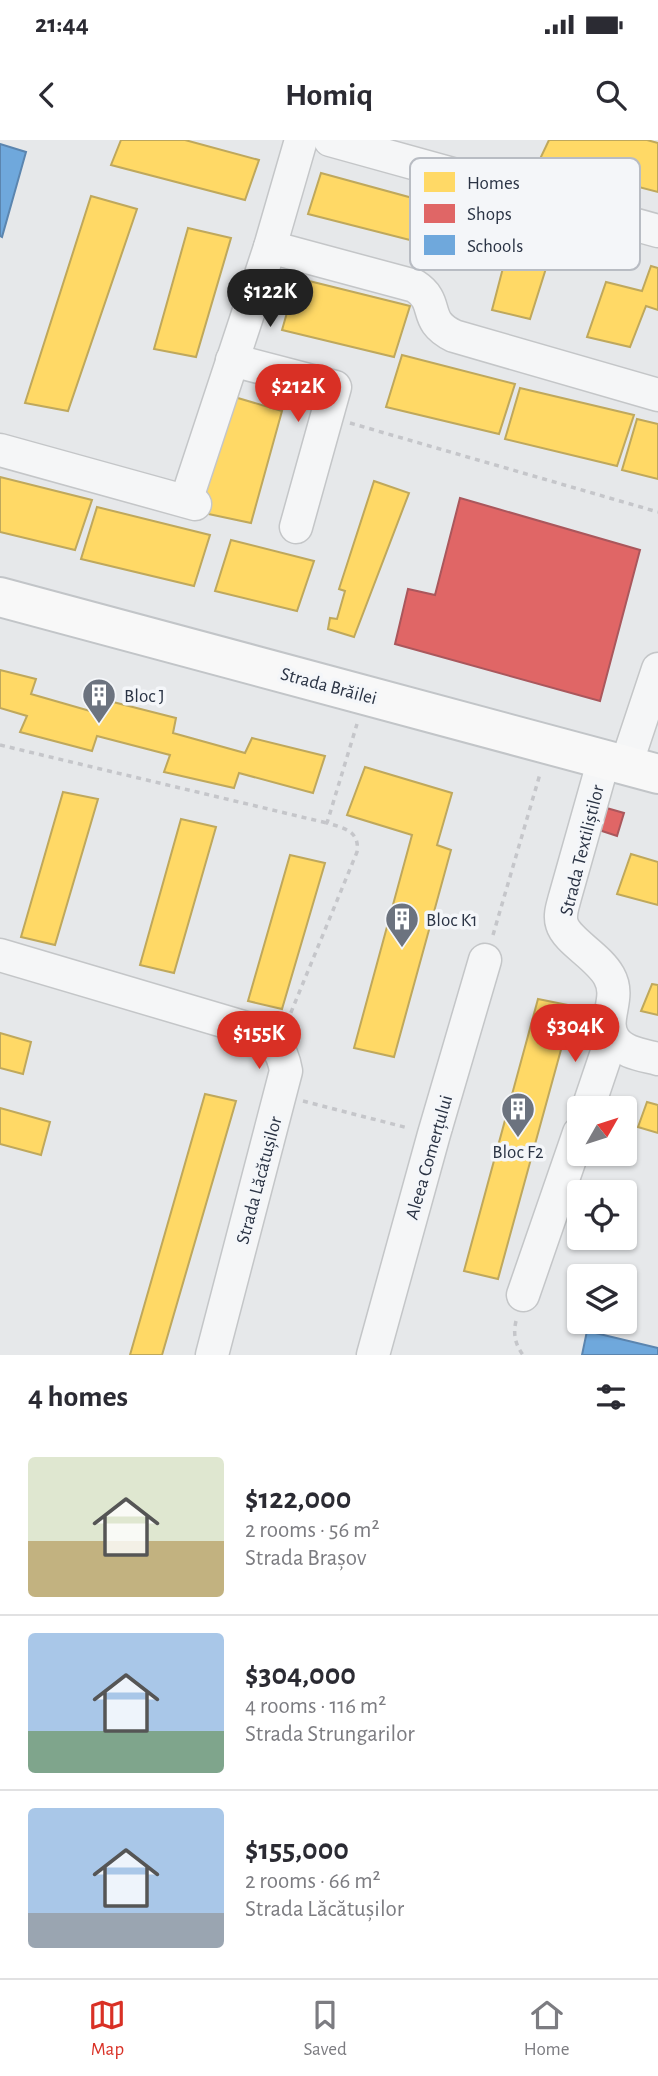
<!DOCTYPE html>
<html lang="en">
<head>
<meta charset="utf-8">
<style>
  :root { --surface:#fff; --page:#f2f2f3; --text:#2b2b33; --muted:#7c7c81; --line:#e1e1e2; --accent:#d93025 }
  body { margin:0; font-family:"Alegreya Sans",sans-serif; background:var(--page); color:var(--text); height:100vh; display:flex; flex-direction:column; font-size:26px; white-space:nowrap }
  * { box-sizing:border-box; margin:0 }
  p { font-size:23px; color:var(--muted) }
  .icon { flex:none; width:38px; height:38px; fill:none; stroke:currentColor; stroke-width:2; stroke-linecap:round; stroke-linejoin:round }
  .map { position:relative; height:1215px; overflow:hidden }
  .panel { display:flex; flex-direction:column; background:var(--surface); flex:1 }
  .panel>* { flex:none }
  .needle { width:46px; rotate:51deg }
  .tools { position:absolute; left:567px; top:956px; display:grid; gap:14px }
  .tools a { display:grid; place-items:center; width:70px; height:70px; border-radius:7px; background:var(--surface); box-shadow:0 2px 5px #0004; font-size:35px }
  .price { position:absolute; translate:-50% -60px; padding:0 16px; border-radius:24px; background:var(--accent); color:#fff; font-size:23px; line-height:46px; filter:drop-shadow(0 2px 4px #0008) }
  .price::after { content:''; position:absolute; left:50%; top:42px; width:21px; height:16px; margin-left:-10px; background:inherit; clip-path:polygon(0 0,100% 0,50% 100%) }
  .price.active { background:#222; color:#fff }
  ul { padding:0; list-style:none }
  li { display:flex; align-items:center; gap:21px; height:175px; padding:0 28px }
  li+li { border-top:2px solid var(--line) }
  li span { display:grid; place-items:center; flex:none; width:196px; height:140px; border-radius:7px; color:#555 }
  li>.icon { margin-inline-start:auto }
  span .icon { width:84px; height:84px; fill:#fffc; stroke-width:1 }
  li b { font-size:30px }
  h2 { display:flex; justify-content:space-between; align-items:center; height:84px; padding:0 28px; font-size:30px }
  .status { display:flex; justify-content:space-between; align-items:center; height:49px; padding:0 35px; background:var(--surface); direction:ltr }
  .status svg { height:19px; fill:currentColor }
  header { display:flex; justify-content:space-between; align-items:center; height:91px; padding:0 28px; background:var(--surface); font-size:32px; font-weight:600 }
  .dock { display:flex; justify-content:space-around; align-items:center; height:98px; border-top:2px solid var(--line); background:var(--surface); font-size:19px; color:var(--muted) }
  .dock a { display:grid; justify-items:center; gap:4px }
  .dock .active { color:var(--accent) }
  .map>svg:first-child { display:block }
  .homes { fill:#ffd966; stroke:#bfa85c; stroke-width:2 }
  .shops { fill:#e06666; stroke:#aa575c; stroke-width:2 }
  .schools { fill:#6fa8dc; stroke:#5b85af; stroke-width:2 }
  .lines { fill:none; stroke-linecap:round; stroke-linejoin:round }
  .minor-casing { stroke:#c4c6c8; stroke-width:35 }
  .major-casing { stroke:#c2c5c8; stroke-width:42 }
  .path { stroke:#c5c6ca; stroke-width:3.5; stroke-dasharray:5 5; stroke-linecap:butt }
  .minor { stroke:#f5f6f7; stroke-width:32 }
  .major { stroke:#f8f8f8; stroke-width:38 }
  .labels { text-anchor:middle; stroke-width:7; stroke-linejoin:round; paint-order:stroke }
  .street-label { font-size:19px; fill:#2b3445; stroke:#f4f6f9 }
  .poi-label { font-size:19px; fill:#2b3445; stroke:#f4f6f9; text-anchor:start }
  .key { fill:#f4f6f9; stroke:#b8bcc3; stroke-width:2 }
  .key-label { font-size:19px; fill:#2b3445 }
</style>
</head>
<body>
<div class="status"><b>21:44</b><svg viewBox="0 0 49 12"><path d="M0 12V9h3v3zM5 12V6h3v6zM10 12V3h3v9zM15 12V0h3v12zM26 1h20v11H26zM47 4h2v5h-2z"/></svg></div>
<header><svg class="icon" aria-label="back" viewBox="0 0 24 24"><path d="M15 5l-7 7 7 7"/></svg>Homiq<svg class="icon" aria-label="search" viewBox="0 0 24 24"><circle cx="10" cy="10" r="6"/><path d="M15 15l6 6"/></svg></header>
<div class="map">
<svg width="658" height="1215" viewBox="0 0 658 1215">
  <rect width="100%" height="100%" fill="#e6e8ea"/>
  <g class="homes">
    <path d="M121 0H185L259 20 245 60 111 25Z"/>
    <path d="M549 0H647L658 3V52L539 21Z"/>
    <path d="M321 33 515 86 507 113 548 122 530 179 492 170 504 124 308 74Z"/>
    <path d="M91 56 137 69 68 271 25 263Z"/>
    <path d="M188 88 231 98 196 217 154 209Z"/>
    <path d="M651 126 658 128V170L646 166 630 207 587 197 606 142 642 151Z"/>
    <path d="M297 138 410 166 394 217 282 190Z"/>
    <path d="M402 215 515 244 499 294 386 267Z"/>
    <path d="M520 248 634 275 617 326 505 299Z"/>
    <path d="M231 256 282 271 251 383 199 372Z"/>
    <path d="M637 279 658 284V339L622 330Z"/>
    <path d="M0 337 92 360 75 410 0 392Z"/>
    <path d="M374 341 409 353 354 497 328 489 330 478 337 479 345 451 339 449Z"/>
    <path d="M97 367 210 395 194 446 81 419Z"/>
    <path d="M231 400 314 421 297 471 215 451Z"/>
    <path d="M0 530 36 539 31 554 104 575 109 561 176 578 173 593 245 613 252 598 325 616 313 653 239 633 234 648 164 632 170 615 97 596 92 611 20 592 27 576 0 568Z"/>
    <path d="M365 627 452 653 437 705 451 710 394 917 354 908 412 695 347 675Z"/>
    <path d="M63 652 98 659 55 805 21 797Z"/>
    <path d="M181 679 216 687 174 833 140 825Z"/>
    <path d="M631 714 658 722V765L617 754Z"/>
    <path d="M290 715 325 723 282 869 248 861Z"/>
    <path d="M652 844 658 845V875L641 871Z"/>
    <path d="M538 859 573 866 498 1139 464 1131Z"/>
    <path d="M0 893 31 902 23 934 0 928Z"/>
    <path d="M205 954 236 961 162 1215H130Z"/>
    <path d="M647 962 658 965V993L638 987Z"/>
    <path d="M0 968 50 982 41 1015 0 1004Z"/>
  </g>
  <g class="shops">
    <path d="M460 358 640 410 600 561 395 504 408 449 435 455Z"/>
    <path d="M596 665 624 673 617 696 590 687Z"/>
  </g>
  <g class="schools">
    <path d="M0 4 26 12 2 97 0 96Z"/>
    <path d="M587 1191 658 1208V1215H582Z"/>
  </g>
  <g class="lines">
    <g class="minor-casing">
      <g id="minor">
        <path d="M330 0 658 91"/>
        <path d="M270 107 415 146C441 163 421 180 454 196L658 255"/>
        <path d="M232 220 335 247 296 387"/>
        <path d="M0 310 195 364"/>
        <path d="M186 361 270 107 301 0"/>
        <path d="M604 619 565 757C563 765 559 775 562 784 567 801 598 816 609 836 622 859 601 879 614 899 623 913 643 915 658 919"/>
        <path d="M626 625 658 529"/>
        <path d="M0 815 250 889C272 898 282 907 286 931L212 1215"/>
        <path d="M588 968 612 897"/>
        <path d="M523 1155 579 993"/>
        <path d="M373 1215 434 994 485 820"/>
      </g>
    </g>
    <g class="major-casing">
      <path id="major" d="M0 457 658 634"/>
    </g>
    <g class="path">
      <path d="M350 283 658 372"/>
      <path d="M0 605 327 683"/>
      <path d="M493 795 540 634"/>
      <path d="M287 882 357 712C360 691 344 688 327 683L357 584"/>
      <path d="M303 961 408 988"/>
      <path d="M516 1181C513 1194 515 1204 523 1215"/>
    </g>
    <use href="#minor" class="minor"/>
    <use href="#major" class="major"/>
  </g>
  <defs>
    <g id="building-pin" transform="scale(1.75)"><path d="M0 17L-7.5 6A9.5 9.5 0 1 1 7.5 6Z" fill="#6c737f" stroke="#f4f6f9"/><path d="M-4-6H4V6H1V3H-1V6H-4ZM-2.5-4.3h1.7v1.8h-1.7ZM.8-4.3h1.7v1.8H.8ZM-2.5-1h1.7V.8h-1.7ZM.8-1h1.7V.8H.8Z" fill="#fff"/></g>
  </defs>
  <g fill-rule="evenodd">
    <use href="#building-pin" x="99" y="555"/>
    <use href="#building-pin" x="402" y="779"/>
    <use href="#building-pin" x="518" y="969"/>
  </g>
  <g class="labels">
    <g class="street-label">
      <text transform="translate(329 545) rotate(15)" y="7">Strada Brăilei</text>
      <text transform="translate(581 710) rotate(-76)" y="7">Strada Textiliștilor</text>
      <text transform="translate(428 1017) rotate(-74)" y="7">Aleea Comerțului</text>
      <text transform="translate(258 1040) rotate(-75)" y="7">Strada Lăcătușilor</text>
    </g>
    <g class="poi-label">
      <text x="124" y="562">Bloc J</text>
      <text x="426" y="786">Bloc K1</text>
      <text x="518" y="1018" text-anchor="middle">Bloc F2</text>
    </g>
  </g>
  <rect x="410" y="18" width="230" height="112" rx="10" class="key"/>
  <rect x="424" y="32" width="31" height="20" fill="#ffd966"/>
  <rect x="424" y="64" width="31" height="19" fill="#e06666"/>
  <rect x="424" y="95" width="31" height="20" fill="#6fa8dc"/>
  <g class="key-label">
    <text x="467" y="49">Homes</text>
    <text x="467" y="80">Shops</text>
    <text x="467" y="112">Schools</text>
  </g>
</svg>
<div class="tools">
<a><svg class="needle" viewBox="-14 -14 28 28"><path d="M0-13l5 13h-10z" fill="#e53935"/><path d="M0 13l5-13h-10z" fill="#7c7c81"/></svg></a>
<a><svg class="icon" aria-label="locate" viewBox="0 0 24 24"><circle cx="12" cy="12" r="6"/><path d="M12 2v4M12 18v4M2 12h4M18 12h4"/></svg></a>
<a><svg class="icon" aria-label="layers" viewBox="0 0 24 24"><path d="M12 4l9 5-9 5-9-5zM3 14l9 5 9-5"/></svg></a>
</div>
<b class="price active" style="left:270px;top:189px">$122K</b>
<b class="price" style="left:298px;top:284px">$212K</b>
<b class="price" style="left:575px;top:924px">$304K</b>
<b class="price" style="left:259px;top:931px">$155K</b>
</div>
<section class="panel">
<h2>4 homes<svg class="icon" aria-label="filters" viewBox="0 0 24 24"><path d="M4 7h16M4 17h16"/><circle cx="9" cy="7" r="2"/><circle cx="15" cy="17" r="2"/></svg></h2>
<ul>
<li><span style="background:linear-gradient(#dfe7d0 60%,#c2b280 0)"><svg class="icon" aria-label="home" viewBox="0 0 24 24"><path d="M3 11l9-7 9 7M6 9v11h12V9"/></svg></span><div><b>$122,000</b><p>2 rooms · 56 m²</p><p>Strada Brașov</p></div></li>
<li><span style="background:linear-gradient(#a9c7e8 70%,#7fa58c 0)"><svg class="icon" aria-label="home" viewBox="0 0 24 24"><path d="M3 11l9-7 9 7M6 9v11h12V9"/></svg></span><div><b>$304,000</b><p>4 rooms · 116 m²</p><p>Strada Strungarilor</p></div></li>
<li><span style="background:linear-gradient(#a9c7e8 75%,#9aa5b1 0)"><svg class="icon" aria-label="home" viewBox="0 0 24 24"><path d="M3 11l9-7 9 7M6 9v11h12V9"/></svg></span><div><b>$155,000</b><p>2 rooms · 66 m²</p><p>Strada Lăcătușilor</p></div></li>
</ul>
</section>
<nav class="dock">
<a class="active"><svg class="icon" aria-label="map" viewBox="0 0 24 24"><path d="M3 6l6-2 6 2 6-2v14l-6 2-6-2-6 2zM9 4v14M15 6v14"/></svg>Map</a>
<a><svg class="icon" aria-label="saved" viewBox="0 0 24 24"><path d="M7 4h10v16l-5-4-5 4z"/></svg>Saved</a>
<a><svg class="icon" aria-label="home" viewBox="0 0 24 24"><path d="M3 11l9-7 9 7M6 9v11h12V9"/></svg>Home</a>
</nav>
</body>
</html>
